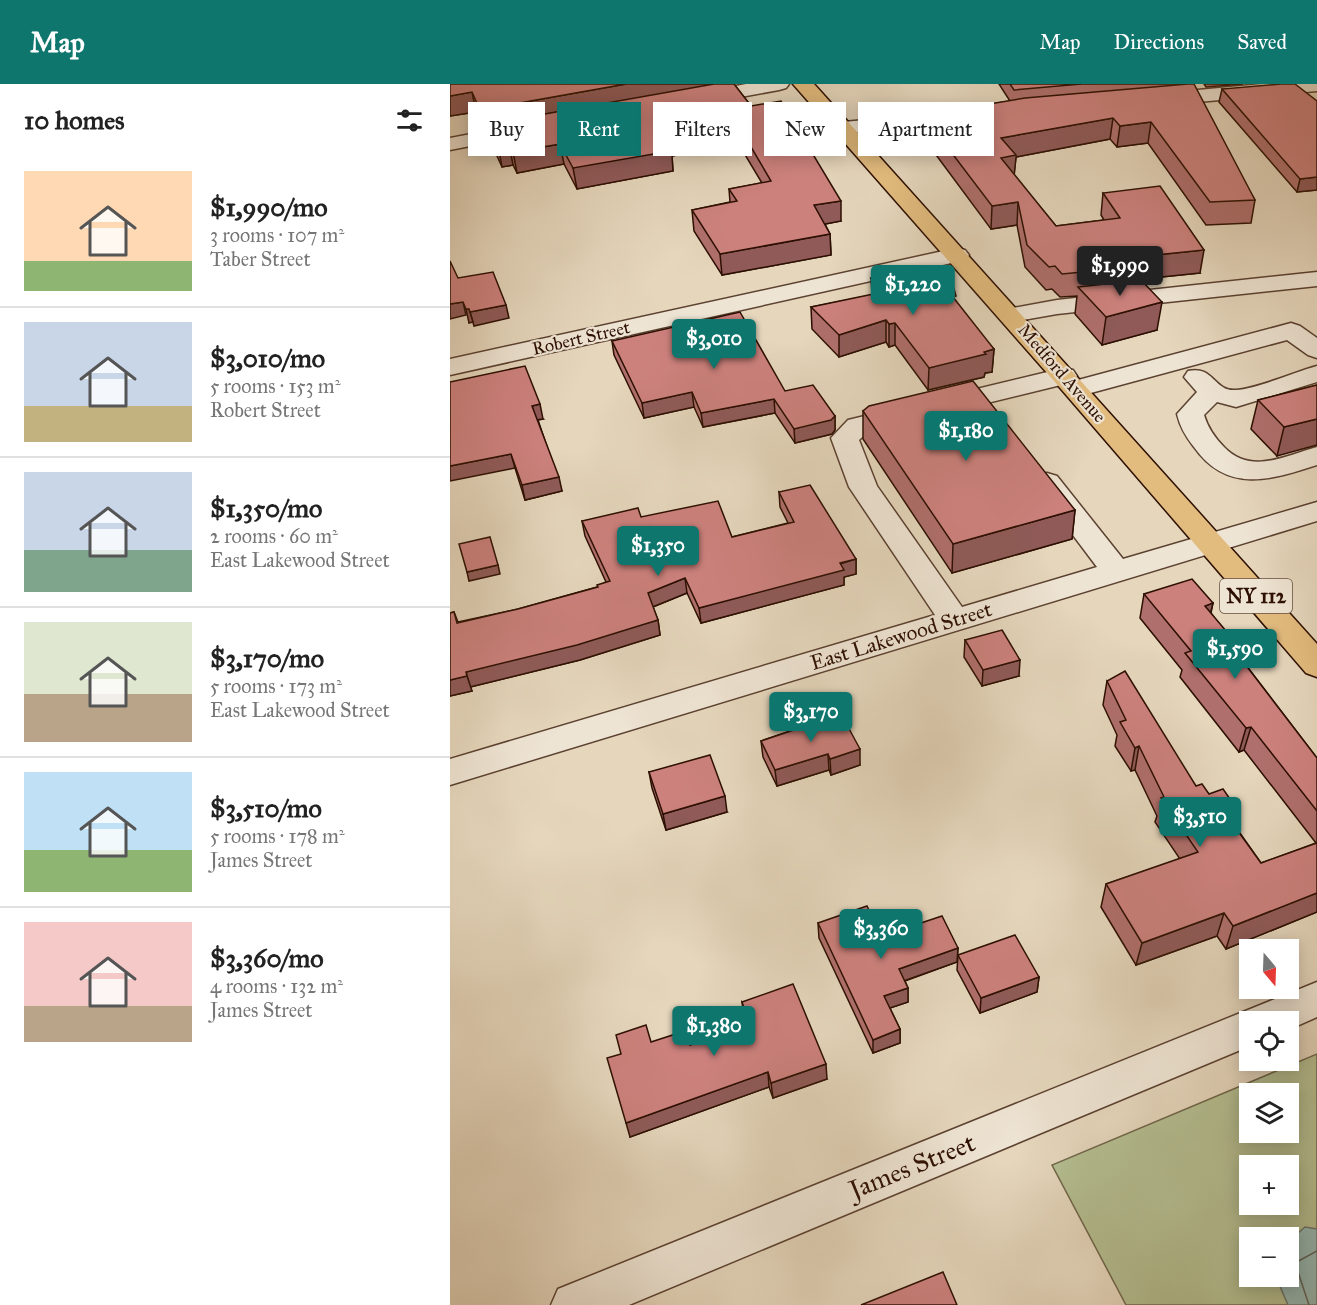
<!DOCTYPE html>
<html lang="en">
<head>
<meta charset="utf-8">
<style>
  :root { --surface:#fff; --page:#f2f2f2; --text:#222; --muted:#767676; --line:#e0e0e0; --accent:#0f766e }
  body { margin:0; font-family:"IM FELL Great Primer",serif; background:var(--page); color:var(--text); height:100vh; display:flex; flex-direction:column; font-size:22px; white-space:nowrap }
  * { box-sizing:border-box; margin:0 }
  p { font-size:20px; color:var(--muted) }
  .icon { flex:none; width:33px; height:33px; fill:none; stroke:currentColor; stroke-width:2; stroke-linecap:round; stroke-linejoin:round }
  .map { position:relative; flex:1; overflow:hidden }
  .details { display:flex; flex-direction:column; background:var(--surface); width:450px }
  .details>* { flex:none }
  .guide { position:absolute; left:18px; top:18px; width:570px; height:54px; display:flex; gap:12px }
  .needle { width:39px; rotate:161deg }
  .controls { position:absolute; left:789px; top:855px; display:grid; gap:12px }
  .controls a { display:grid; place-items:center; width:60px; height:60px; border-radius:0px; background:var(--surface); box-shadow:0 3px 15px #0003; font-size:30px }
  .price { position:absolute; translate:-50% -51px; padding:0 14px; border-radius:6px; background:var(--accent); color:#fff; font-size:20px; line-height:39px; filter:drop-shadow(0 2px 3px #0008) }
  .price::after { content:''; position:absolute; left:50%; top:36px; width:18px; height:14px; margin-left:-9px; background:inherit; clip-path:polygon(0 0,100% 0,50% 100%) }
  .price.selected { background:#222; color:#fff }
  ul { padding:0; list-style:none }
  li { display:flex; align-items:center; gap:18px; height:150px; padding:0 24px }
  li+li { border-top:2px solid var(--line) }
  li span { display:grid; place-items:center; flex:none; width:168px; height:120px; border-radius:0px; color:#555 }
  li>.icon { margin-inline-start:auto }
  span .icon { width:72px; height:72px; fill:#fffc; stroke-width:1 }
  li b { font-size:26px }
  h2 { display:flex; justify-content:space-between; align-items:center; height:72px; padding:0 24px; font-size:26px }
  .chip { padding:0 21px; border-radius:0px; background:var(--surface); box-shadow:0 3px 15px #0003; font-size:21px; line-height:54px }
  .chip.selected { background:var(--accent); color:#fff }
  header { display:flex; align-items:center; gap:36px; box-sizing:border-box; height:84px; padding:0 30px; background:var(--accent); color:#fff }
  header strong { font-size:28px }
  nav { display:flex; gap:33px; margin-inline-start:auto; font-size:21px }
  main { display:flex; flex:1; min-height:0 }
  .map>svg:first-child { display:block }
  .green { fill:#b4be91; stroke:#70664a; stroke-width:1.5; fill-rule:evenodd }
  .water { fill:#96b9b4; stroke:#6c756d; stroke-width:1.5 }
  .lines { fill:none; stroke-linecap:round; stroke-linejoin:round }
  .shore { stroke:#62645b; stroke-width:1.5 }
  .minor-casing { stroke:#5b4130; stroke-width:3 }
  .major-casing { stroke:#2d0f02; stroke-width:3 }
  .minor { fill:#eee4d3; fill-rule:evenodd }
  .major { fill:#e2bb7e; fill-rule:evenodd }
  .wall { fill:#af6f6c; stroke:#2d0f02; stroke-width:1.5 }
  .shaded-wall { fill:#8f5a58; stroke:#2d0f02; stroke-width:1.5 }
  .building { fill:#cc817d; stroke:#2d0f02; stroke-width:1.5 }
  .labels { text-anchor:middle; stroke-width:4.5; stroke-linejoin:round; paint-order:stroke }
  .far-street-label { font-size:18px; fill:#2d0f02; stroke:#eee4d3 }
  .shield { fill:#eee4d3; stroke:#674f41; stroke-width:1.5 }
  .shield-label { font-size:20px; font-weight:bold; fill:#2d0f02 }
  .street-label { font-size:21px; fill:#2d0f02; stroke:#eee4d3 }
  .near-street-label { font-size:26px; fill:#2d0f02; stroke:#eee4d3 }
</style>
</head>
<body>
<header>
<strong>Map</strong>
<nav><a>Map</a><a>Directions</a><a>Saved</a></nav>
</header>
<main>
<section class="details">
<h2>10 homes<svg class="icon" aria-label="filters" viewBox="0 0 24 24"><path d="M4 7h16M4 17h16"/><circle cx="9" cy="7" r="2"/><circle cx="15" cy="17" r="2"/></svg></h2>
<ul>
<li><span style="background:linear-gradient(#ffd9b3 75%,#8fb573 0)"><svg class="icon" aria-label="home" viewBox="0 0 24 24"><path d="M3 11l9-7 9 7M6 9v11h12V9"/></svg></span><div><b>$1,990/mo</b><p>3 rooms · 107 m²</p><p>Taber Street</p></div></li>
<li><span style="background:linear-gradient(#c9d6e8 70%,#c2b280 0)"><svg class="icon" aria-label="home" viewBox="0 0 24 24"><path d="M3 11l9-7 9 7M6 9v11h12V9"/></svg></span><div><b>$3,010/mo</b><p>5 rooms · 153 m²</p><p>Robert Street</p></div></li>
<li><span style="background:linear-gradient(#c9d6e8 65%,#7fa58c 0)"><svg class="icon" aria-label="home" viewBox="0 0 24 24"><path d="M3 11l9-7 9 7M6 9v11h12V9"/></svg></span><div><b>$1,350/mo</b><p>2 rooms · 60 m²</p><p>East Lakewood Street</p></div></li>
<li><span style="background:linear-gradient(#dfe7d0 60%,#b9a48a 0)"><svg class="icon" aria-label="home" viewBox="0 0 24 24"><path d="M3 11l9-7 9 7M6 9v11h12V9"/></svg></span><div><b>$3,170/mo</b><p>5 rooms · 173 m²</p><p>East Lakewood Street</p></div></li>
<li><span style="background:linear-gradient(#bfe0f5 65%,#8fb573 0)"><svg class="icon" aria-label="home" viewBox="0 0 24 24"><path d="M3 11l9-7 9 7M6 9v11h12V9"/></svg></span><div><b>$3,510/mo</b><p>5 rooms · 178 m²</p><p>James Street</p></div></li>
<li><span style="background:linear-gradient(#f6c9c9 70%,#b9a48a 0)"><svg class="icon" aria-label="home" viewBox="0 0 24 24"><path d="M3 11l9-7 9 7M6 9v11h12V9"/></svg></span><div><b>$3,360/mo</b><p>4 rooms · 132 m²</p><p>James Street</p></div></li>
</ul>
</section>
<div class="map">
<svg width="867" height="1221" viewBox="0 0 867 1221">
  <rect width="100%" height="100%" fill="#e5d6bc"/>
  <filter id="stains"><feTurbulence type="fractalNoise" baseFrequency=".00333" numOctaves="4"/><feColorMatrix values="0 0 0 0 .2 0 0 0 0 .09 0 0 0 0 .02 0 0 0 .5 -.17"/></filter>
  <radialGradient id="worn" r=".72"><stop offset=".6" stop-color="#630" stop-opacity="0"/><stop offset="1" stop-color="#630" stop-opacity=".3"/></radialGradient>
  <path class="green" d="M867 970V1221H676L602 1081ZM800 1010H838V1048H800ZM800 1082H838V1120H800ZM800 1154H838V1192H800Z"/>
  <path class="water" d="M855 1143 867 1145V1221H838L826 1193 838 1192 839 1157Z"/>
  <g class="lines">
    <path class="shore" d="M859 1221 845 1179 867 1167"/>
    <g class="minor-casing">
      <g id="minor">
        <path d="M296 0H339L336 4 329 6 247 21 240 19 237 15 240 11Z"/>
        <path d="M813 0H867V7L704 22 697 20 694 16 697 12 704 10Z"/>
        <path d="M516 27 523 29 526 33 523 37 393 50 386 48 383 44 386 40 393 38Z"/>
        <path d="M84 38 91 40 94 44 91 48 0 66V54Z"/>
        <path d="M507 164 515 166 519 171 515 176 0 291V275Z"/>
        <path d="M867 188V202L607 230 561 238 552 236 549 231 552 226 607 216Z"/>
        <path d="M841 239 850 242 867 254V274L858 271 837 256 626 313 617 311 613 305 617 299Z"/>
        <path d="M867 282V298L786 323 767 318 754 331C758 344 765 354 774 363 801 391 835 372 867 363V381C821 396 777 410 744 363 736 353 730 343 727 330L747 308 734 293 738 287C764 281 764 308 786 306 806 305 845 288 867 282Z"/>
        <path d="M614 284 623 286 627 292 623 298 418 348 409 356 427 402 512 523 647 483 583 398 587 392 597 389 607 392 673 475 867 418V437L0 701V675L485 531 399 403 381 354 398 336Z"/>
        <path d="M867 898V933L838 946V938H800V962L179 1221H101L108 1205Z"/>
      </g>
    </g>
    <g class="major-casing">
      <path id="major" d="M343 0H364L867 560V593L856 589 605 298Z"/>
    </g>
    <use href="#minor" class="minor"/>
    <use href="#major" class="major"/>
  </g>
  <g class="wall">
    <path d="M0 0H284L391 137 375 140 380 150 381 171 272 191 244 147 242 126 280 118 279 105 312 99 288 59 222 72 223 87 127 105 114 80 67 89 63 81 52 83 42 61 39 45H35L26 28 0 32Z"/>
    <path d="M549 0H733L805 116 801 139 756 141 698 59 667 63 660 55 566 73 564 91 606 142 654 136 651 131 653 109 750 189 673 197 707 246 652 261 625 230 627 212 610 213 602 205 596 206 575 183 567 141 541 145 472 52 473 31 560 17Z"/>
    <path d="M754 0H793L756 3Z"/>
    <path d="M772 5 867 17V106L847 108 769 18Z"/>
    <path d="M421 194 484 198 544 265 542 288 535 289 534 293 478 306 445 261 439 263 436 258 389 273 362 245 361 223 422 211Z"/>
    <path d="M162 257 335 307 385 332V346L382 350 345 359 325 329 253 343 244 323 194 334 164 271Z"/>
    <path d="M0 298 93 335 88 336 112 407 75 416 65 384Z"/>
    <path d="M867 301 827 372 801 345 808 316Z"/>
    <path d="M413 327 625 426 622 455 502 489 413 355Z"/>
    <path d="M329 408 406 475V490L394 493V501L251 539 237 509 203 523 208 536 210 551 130 576 20 603 22 607 0 612V529L4 528 8 538 68 525 147 503 156 498 135 452 132 437 191 433 282 453 338 439 330 423Z"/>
    <path d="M694 510 763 519 761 529 796 581 867 674V828L776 865 767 852 686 881 651 823 656 800 730 775 705 738 707 732 685 686 681 687 665 662 667 651 653 621 657 597 746 702 789 728 785 742 811 779 866 759 794 666 789 668 730 593 732 586 690 534Z"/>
    <path d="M515 556 569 592 532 602 514 573Z"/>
    <path d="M391 630 410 681 381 691 379 686 327 702 313 673 311 657Z"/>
    <path d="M199 688 277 728 216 746 202 704Z"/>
    <path d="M368 839 432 852 508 864 507 878 455 897 458 904V918L440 924 450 945V959L423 969 369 854Z"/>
    <path d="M508 871 589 893 587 908 530 929 507 886Z"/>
    <path d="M292 918 377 995 323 1014 319 1003 180 1053 171 970 201 958 240 961 297 943 294 933Z"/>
  </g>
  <g class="shaded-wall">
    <path d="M176 0H272L38 40 39 45H35L30 26Z"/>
    <path d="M22 8 26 28 0 32V12Z"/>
    <path d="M663 34 660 55 566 73 564 93 549 96 551 54Z"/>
    <path d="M701 38 698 59 667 63 670 42Z"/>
    <path d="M287 39 288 59 222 72 223 87 127 105 123 84 212 53Z"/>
    <path d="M59 60 63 81 52 83 48 62Z"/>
    <path d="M110 60 114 80 67 89 63 68Z"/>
    <path d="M867 93V106L847 108 850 95Z"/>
    <path d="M391 117V137L365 142 364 121Z"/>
    <path d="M568 118 567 141 541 145 542 122Z"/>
    <path d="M380 150 381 171 272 191 270 170Z"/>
    <path d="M754 166 750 189 673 197 675 184 667 175Z"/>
    <path d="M13 218 16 231 0 235V220Z"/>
    <path d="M712 218 707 246 652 261 656 233Z"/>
    <path d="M56 221 59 234 24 242 20 228Z"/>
    <path d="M16 225H19L23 238 19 239Z"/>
    <path d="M436 236V258L389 273V251Z"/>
    <path d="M445 239V261L439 263V240Z"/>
    <path d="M544 265 542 288 535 289 534 293 478 306 479 284Z"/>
    <path d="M242 308 244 323 194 334 192 319Z"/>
    <path d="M324 315 325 329 253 343 251 329Z"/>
    <path d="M90 320 93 335 86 336 82 322Z"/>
    <path d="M385 332V346L382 350 345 359 344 345Z"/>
    <path d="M867 335V361L827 372 834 343Z"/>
    <path d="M61 370 65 384 0 397V382Z"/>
    <path d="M109 393 112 407 75 416 72 401Z"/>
    <path d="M625 426 622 455 502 489 503 460Z"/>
    <path d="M406 475V490L394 493V501L251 539 249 524Z"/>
    <path d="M48 481 50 490 19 497 17 488Z"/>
    <path d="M235 494 237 509 200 524 198 509Z"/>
    <path d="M763 519 757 543 755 522Z"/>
    <path d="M208 536 210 551 130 576 20 603 16 588Z"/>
    <path d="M798 573 792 597 791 575Z"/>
    <path d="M570 576 569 592 532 602 533 586Z"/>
    <path d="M17 592 22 607 0 612V596Z"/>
    <path d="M801 643 794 666 789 668 796 644Z"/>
    <path d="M689 662 685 686 681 687 685 664Z"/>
    <path d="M410 665V681L381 691 380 675Z"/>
    <path d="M378 670 379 686 327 702 325 686Z"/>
    <path d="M275 712 277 728 216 746 213 730Z"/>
    <path d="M789 728 782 751 777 732Z"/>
    <path d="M867 809V828L776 865 783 842Z"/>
    <path d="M774 829 767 852 686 881 692 859Z"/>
    <path d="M508 864 507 878 448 899 449 885Z"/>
    <path d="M589 893 587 908 530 929 531 914Z"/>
    <path d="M458 904V918L434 926V912Z"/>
    <path d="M450 945V959L423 969V956Z"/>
    <path d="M376 980 377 995 323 1014 321 999Z"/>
    <path d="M318 988 319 1003 180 1053 176 1039Z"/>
  </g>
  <g class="building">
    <path d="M0 0H176L30 26 22 8 0 12Z"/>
    <path d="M264 0H284L301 22 331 17 391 117 364 121 380 150 270 170 242 126 287 117 279 105 321 97 287 39 212 53 221 67 123 84 110 60 63 68 59 60 48 62 38 40Z"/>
    <path d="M560 0H631L564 6Z"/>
    <path d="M738 0H744L805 116 760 118 701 38 670 42 663 34 551 54 566 71 551 74 606 142 670 134 653 109 710 102 754 166 667 175 675 184 612 190 605 182 599 183 577 161 568 118 542 122 473 31 575 14Z"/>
    <path d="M831 0H845L867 17V93L850 95 772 5Z"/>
    <path d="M0 177 8 194 43 188 56 221 20 228 19 225H16L13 218 0 220Z"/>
    <path d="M472 183 484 198 501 194 506 212 503 213 544 265 534 268 536 270 479 284 445 239 439 240 436 236 389 251 361 223 433 208 421 194Z"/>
    <path d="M691 196 712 218 656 233 628 203Z"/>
    <path d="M290 228 335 307 363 301 385 332 381 336 344 345 324 315 251 329 242 308 192 319 162 257Z"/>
    <path d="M75 282 90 320 82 322 109 393 72 401 61 370 0 382V298Z"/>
    <path d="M523 297 625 426 503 460 413 327 419 322Z"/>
    <path d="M867 301V335L834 343 808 316Z"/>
    <path d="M360 401 406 475 390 479 394 486 249 524 235 494 198 509 208 536 127 561 16 588 17 592 0 596V529L4 528 7 539 68 525 148 503 147 501 160 497 132 437 188 424 191 433 268 417 282 453 344 438 329 408Z"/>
    <path d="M40 453 48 481 17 488 9 460Z"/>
    <path d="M742 495 763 519 755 522 798 573 791 575 867 674V727L801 643 796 644 735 569 741 567 694 510Z"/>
    <path d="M552 546 570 576 533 586 515 556Z"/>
    <path d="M675 587 746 702 752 700 759 710 773 705 789 728 777 732 811 779 867 759V809L783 842 774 829 692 859 656 800 748 768 711 714 714 713 689 662 685 664 670 638 676 636 657 597Z"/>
    <path d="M391 630 410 665 380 675 378 670 325 686 311 657Z"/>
    <path d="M260 671 275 712 213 730 199 688Z"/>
    <path d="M417 822 432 852 492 832 508 864 449 885 458 904 434 912 450 945 423 956 368 839Z"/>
    <path d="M565 851 589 893 531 914 508 871Z"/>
    <path d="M343 900 376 980 321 999 318 988 176 1039 157 974 171 970 166 951 196 941 201 958 235 947 240 961 300 942 292 918Z"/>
    <path d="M493 1188 507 1221H411Z"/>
  </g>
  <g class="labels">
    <g class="far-street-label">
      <text transform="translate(131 254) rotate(-13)" y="6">Robert Street</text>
      <text transform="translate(612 289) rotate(49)" y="6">Medford Avenue</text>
    </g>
    <rect class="shield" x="770" y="495" width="72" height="34" rx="4.5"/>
    <g class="shield-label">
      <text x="806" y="519">NY 112</text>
    </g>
    <g class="street-label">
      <text transform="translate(451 552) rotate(-17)" y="7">East Lakewood Street</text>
    </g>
    <g class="near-street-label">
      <text transform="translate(462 1082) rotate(-22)" y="9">James Street</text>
    </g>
  </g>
  <rect width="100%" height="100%" filter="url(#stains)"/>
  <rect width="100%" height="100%" fill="url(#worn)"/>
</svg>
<div class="controls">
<a><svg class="needle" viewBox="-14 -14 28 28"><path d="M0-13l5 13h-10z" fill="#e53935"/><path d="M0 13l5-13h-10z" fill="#767676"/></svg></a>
<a><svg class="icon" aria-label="locate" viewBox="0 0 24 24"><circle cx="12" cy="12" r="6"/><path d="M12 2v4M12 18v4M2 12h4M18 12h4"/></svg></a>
<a><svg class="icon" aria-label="layers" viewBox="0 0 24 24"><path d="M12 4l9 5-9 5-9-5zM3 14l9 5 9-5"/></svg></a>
<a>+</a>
<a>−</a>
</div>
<b class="price selected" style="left:670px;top:213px">$1,990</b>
<b class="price" style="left:463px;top:232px">$1,220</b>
<b class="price" style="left:264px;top:286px">$3,010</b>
<b class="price" style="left:516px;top:378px">$1,180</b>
<b class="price" style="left:208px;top:493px">$1,350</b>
<b class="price" style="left:785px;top:596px">$1,590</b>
<b class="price" style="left:361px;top:659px">$3,170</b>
<b class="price" style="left:750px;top:764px">$3,510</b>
<b class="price" style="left:431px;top:876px">$3,360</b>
<b class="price" style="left:264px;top:973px">$1,380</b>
<div class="guide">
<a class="chip">Buy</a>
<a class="chip selected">Rent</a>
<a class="chip">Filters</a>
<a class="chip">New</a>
<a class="chip">Apartment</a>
</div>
</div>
</main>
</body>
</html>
